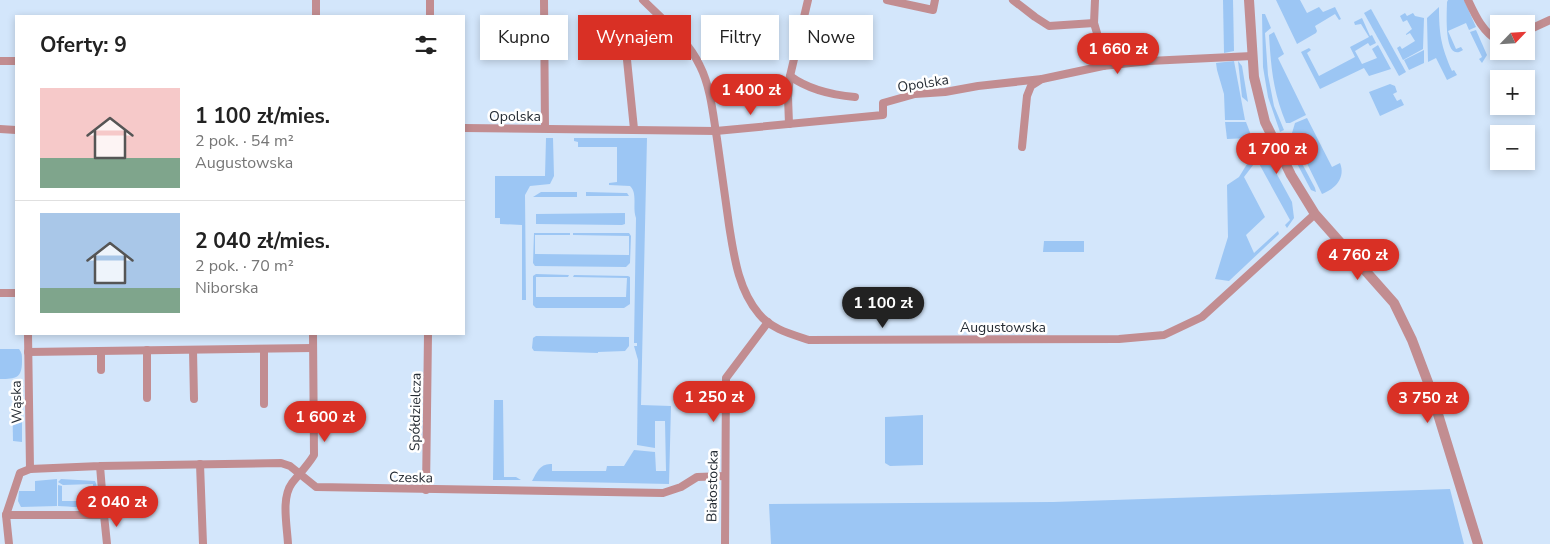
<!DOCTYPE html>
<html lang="pl">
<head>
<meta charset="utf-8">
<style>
  :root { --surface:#fff; --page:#f6f6f6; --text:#222; --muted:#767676; --line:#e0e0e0; --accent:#d93025 }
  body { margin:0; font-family:"Nunito Sans",sans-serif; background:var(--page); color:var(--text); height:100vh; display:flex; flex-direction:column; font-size:19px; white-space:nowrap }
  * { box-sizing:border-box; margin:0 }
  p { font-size:16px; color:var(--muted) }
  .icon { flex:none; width:28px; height:28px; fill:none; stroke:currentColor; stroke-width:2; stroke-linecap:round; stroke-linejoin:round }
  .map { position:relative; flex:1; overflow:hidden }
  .sheet { position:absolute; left:15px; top:15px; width:450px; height:320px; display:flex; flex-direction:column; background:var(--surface); border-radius:0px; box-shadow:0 2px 8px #0003 }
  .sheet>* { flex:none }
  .guide { position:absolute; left:480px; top:15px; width:475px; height:45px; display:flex; gap:10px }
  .needle { width:32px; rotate:65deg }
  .buttons { position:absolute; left:1490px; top:15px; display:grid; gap:10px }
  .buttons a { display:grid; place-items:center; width:45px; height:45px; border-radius:0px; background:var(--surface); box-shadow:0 2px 8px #0003; font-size:25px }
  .price { position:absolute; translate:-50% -42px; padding:0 11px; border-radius:18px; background:var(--accent); color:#fff; font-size:16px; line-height:32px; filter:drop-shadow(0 1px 2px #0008) }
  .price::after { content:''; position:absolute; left:50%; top:30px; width:15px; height:11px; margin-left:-8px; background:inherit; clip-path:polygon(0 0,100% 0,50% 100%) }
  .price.on { background:#222; color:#fff }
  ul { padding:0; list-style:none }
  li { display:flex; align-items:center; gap:15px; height:125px; padding:0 25px }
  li+li { border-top:1px solid var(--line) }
  li span { display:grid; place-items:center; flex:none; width:140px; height:100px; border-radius:0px; color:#555 }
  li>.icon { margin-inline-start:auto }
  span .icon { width:60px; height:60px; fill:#fffc; stroke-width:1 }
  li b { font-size:21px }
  h2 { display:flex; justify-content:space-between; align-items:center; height:60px; padding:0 25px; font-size:21px }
  .tag { padding:0 18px; border-radius:0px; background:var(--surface); box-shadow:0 2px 8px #0003; font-size:18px; line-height:45px }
  .tag.on { background:var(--accent); color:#fff }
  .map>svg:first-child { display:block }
  .green { fill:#9cc6f4 }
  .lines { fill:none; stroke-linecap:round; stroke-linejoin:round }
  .minor { stroke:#c28d91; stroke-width:8 }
  .tertiary { stroke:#c28d91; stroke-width:10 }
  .labels { text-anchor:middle; stroke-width:5; stroke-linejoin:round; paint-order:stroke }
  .street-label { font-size:14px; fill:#252c34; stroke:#fff }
</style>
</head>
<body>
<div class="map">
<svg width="1550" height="544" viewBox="0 0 1550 544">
  <rect width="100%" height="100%" fill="#d3e6fb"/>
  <g class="green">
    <path d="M1223 0H1233L1234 51 1224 53Z"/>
    <path d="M1276 0H1300L1307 13 1319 7 1323 12 1335 7 1341 19 1339 20 1335 14 1315 26 1317 31 1316 33 1297 44Z"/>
    <path d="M1448 0H1464L1476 27 1469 30 1466 23 1448 31 1456 49 1461 47 1463 50C1443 64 1447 11 1447 2Z"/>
    <path d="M1439 7C1439 34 1441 46 1452 71L1454 70 1457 75 1447 80 1436 58 1428 62 1427 18Z"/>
    <path d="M1371 9 1406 72 1399 76 1364 13Z"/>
    <path d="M1405 13 1407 16 1413 13 1415 16 1424 18 1423 49 1403 60 1397 48 1400 46 1402 49 1415 41 1410 33 1406 35V34L1412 29 1407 20 1403 22 1400 16Z"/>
    <path d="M1262 14H1265L1271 28 1265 33 1268 75 1274 106 1284 130 1280 132 1268 97 1263 67Z"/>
    <path d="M1362 18 1370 36 1372 35 1376 43 1370 46 1368 43 1355 51 1362 64 1377 58 1372 49 1378 45 1391 69 1369 76 1364 68 1320 89 1301 52 1309 48 1311 50 1307 53 1319 76 1355 57 1350 47 1369 37 1361 24 1355 25 1354 22Z"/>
    <path d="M1476 30 1487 55 1482 63 1479 59 1482 57 1470 32Z"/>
    <path d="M1274 32 1284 54 1278 58 1306 115 1290 123H1286C1273 92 1271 67 1269 35Z"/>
    <path d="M1424 50V63L1409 70 1404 60Z"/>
    <path d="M1234 61 1245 120H1225L1224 94 1217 70 1216 63Z"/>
    <path d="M1238 61 1242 66 1248 102 1242 97Z"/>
    <path d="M1390 84 1395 86 1397 92 1393 94 1397 101 1401 99 1404 105 1380 116 1369 92Z"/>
    <path d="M1307 118 1332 167 1340 163C1346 178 1335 189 1322 194L1292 133 1295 123Z"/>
    <path d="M1225 122H1246L1251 135 1249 138 1227 139Z"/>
    <path d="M1287 135 1315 188 1316 192 1311 190 1283 137Z"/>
    <path d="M546 138H553L554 176 550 184 530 186 525 195 526 300H522V225L500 224V218H495V176H545Z"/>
    <path d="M574 138H647L641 405 671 406 669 484 532 481C537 472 540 463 552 464V471H606L607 466H624L634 450 655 452 656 471H666L665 421H655V448L637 445 638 360 634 346H637V343H634L636 218C632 208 638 193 630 186L609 185V183L617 182V147H578V142L574 141Z"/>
    <path d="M1260 143 1292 202 1294 218 1287 228 1285 225 1290 220 1257 160 1244 177 1265 217 1246 235 1254 253 1278 231 1279 234 1229 281 1215 279 1228 237 1227 185 1239 177Z"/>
    <path d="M541 192H577V197H533Z"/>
    <path d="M586 192 625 193H627L629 196H586Z"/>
    <path d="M625 213V224L622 225 536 224V214Z"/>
    <path d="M534 233H570V235H535V254L629 255V236L573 235V233H629L631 236 630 263 626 267 535 266 533 263Z"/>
    <path d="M1044 241H1084V252H1043Z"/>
    <path d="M536 274 569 275 568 277H536V297H626L627 278 573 277 574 275 628 276 630 277V304L624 308H536L533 305V276Z"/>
    <path d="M536 336 629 337V346L625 351 598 352V353L534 351 532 348 533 338Z"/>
    <path d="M0 349H19C22 353 22 355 22 361 22 378 16 379 0 379Z"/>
    <path d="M15 386 22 388V442L13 441 12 388Z"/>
    <path d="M494 400H503L504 477H516L521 480H493Z"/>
    <path d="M923 415V465L890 466 885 463V417Z"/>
    <path d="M57 479V506L21 507 18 501 19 491H35V481Z"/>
    <path d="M61 479 95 481C97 485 97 488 97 492 98 513 73 506 58 506V485L62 486V501H93V484L63 485 58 482Z"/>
    <path d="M1450 489 1464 544H771L769 504 1053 502Z"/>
  </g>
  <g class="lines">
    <g class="minor">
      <path d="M544 0 545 128"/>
      <path d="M643 0C663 20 688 40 700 66 711 88 713 115 717 139 721 168 725 197 729 225 734 256 738 289 759 314 771 329 791 334 809 340L1119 339 1164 335 1202 317 1315 214"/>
      <path d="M887 0 933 10 935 0"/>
      <path d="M1013 0 1035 17 1049 26 1094 23"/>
      <path d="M1095 0 1094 23 1099 40 1103 66"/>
      <path d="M1468 0C1475 15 1483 33 1499 41"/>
      <path d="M316 16V0"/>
      <path d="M430 16V0"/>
      <path d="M1526 31 1550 20"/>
      <path d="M626 50 634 129"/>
      <path d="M0 61H16"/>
      <path d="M790 76C809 90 832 95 855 97"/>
      <path d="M789 124 788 97 790 76 808 0"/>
      <path d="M464 128 716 131 883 115V103L915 94 945 92 978 86 1042 79"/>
      <path d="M0 129 16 130"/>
      <path d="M1022 147 1027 96 1031 86 1042 79 1103 66 1149 61 1252 56"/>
      <path d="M0 293H16"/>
      <path d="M28 334 30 469"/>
      <path d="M147 350V398"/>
      <path d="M193 350 194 399"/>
      <path d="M28 352 313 348"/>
      <path d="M101 370V352"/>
      <path d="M264 404V349"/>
      <path d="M200 464 203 544"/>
      <path d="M100 466 104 515H6L20 473 30 469 100 466 281 463 290 466 316 487 663 493 681 487 697 477 725 476"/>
      <path d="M426 490 428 334"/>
      <path d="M6 515 9 544"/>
      <path d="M104 515 107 544"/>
      <path d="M288 544C287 525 281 498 292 483 300 473 308 465 314 455L313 334"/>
      <path d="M725 544 726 378 768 322"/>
    </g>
    <path class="tertiary" d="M1249 0 1254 77 1265 122 1291 175 1315 214 1394 303 1412 340 1429 385 1478 544"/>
  </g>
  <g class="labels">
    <g class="street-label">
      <text transform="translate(923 83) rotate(-9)" y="5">Opolska</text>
      <text x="515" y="121">Opolska</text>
      <text x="1003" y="332">Augustowska</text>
      <text transform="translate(16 402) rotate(-91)" y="5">Wąska</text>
      <text transform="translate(415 412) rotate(-89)" y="5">Spółdzielcza</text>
      <text transform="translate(411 477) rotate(1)" y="5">Czeska</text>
      <text transform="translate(712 486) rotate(-89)" y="5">Białostocka</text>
    </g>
  </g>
</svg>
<div class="buttons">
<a><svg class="needle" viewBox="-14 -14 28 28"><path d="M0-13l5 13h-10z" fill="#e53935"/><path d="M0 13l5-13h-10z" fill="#767676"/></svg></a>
<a>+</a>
<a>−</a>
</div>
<b class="price" style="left:1118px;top:75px">1 660 zł</b>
<b class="price" style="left:751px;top:116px">1 400 zł</b>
<b class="price" style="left:1277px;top:175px">1 700 zł</b>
<b class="price" style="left:1358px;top:281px">4 760 zł</b>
<b class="price on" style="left:883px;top:329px">1 100 zł</b>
<b class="price" style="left:714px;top:423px">1 250 zł</b>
<b class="price" style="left:1428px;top:424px">3 750 zł</b>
<b class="price" style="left:325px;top:443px">1 600 zł</b>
<b class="price" style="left:117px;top:528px">2 040 zł</b>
<div class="guide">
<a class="tag">Kupno</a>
<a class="tag on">Wynajem</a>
<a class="tag">Filtry</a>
<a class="tag">Nowe</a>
</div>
<section class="sheet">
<h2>Oferty: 9<svg class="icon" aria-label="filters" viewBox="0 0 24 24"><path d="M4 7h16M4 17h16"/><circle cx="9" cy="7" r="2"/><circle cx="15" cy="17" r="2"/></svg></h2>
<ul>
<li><span style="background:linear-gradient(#f6c9c9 70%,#7fa58c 0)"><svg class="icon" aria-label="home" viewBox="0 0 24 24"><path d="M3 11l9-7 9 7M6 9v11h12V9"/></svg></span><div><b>1 100 zł/mies.</b><p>2 pok. · 54 m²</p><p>Augustowska</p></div></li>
<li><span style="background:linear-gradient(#a9c7e8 75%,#7fa58c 0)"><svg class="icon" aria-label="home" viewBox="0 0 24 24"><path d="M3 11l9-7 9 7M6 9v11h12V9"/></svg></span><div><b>2 040 zł/mies.</b><p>2 pok. · 70 m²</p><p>Niborska</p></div></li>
</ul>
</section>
</div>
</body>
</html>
